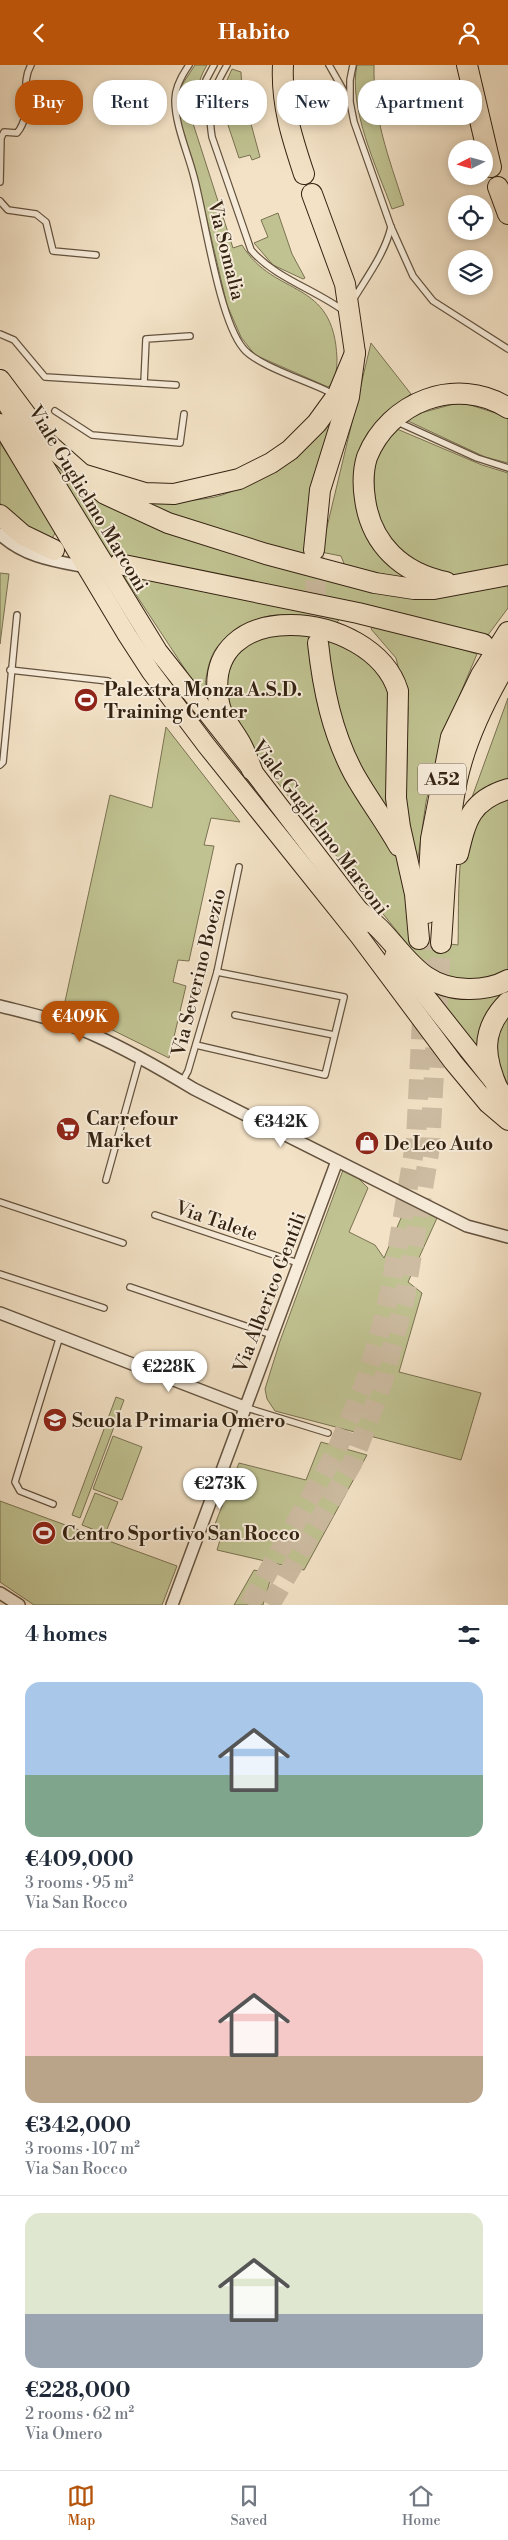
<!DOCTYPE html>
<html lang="en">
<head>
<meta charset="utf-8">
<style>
  :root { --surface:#fff; --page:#f6f6f7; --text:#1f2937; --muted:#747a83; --line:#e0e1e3; --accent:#b45309 }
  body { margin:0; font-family:"Libre Bodoni",serif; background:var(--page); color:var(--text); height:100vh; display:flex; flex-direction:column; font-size:19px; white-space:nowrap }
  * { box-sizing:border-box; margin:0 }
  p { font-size:16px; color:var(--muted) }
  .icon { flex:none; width:28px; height:28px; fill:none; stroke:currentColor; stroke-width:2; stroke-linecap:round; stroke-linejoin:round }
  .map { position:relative; height:1540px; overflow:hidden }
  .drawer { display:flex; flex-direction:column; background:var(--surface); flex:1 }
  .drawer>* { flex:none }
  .top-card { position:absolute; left:15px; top:15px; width:479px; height:45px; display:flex; gap:10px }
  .needle { width:32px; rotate:264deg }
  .buttons { position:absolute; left:448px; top:75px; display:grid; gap:10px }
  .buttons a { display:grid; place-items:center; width:45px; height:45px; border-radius:50%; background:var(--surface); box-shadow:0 2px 8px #0003; font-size:25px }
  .price { position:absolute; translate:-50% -42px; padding:0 11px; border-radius:18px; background:#fff; color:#222; font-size:16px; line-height:32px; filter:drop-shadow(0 1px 2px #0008) }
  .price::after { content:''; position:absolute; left:50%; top:30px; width:15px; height:11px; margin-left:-8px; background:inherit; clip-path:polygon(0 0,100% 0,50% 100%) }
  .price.current { background:var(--accent); color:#fff }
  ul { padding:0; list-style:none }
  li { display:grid; align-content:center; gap:10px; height:265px; padding:0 25px }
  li+li { border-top:1px solid var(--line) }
  li span { display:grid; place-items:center; height:155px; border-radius:15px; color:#555 }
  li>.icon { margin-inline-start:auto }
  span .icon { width:90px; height:90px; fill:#fffc; stroke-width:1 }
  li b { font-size:21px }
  h2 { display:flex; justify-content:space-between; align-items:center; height:60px; padding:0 25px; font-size:21px }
  .pill { padding:0 18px; border-radius:20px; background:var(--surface); box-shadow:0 2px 8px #0003; font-size:18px; line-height:45px }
  .pill.current { background:var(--accent); color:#fff }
  header { display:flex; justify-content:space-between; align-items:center; height:65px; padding:0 25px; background:var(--accent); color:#fff; font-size:22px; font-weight:800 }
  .tabs { display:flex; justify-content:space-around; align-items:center; height:70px; border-top:1px solid var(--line); background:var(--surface); font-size:14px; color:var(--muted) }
  .tabs a { display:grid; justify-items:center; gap:2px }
  .tabs .current { color:var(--accent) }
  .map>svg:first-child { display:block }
  .green { fill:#c0c291; stroke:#7a7252 }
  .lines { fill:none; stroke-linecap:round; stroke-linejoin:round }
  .highway-tunnel { stroke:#cdbca2; stroke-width:20; stroke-dasharray:20 10; stroke-linecap:butt }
  .lane-casing { stroke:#64533f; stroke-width:8 }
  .street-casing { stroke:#64533f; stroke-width:14 }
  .primary-casing { stroke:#342312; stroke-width:20 }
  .highway-casing { stroke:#342312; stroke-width:22 }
  .lane { stroke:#f7ecda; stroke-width:5.5 }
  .street { stroke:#f7ecda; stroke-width:11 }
  .primary { stroke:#f3e2c6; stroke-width:18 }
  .highway { stroke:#f3e2c6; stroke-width:20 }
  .labels { text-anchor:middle; stroke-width:4; stroke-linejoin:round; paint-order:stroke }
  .shield { fill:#f7ecda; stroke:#6e5f4e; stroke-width:1 }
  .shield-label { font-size:18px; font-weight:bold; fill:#342312 }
  .street-label { font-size:19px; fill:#342312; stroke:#f7ecda }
  .poi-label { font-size:19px; font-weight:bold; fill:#342312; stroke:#f7ecda; text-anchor:start }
</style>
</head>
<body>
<header><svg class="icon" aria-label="back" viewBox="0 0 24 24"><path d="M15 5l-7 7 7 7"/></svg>Habito<svg class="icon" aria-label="person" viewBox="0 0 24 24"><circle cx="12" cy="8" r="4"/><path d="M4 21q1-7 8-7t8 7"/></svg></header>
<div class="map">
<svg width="508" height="1540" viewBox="0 0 508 1540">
  <rect width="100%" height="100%" fill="#f3e2c6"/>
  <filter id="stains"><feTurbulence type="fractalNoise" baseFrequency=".004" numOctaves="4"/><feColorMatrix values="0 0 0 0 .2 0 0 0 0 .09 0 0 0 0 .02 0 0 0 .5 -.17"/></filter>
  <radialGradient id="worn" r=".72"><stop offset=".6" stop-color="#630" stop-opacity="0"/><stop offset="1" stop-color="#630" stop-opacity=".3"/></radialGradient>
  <g class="green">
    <path d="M195 0H207C198 15 195 29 199 46L190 49 233 183 242 180C275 234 334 212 337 294 337 303 336 317 328 322L255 290 241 272 227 240 196 108 179 52 178 26Z"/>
    <path d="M357 0H374C373 53 388 90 404 140L392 144C377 103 348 43 357 0Z"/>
    <path d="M232 4 241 7 242 26 260 92 252 95 250 90 239 93 219 33Z"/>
    <path d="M278 148 292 189 305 213 303 214 273 200 254 178 268 172 261 155Z"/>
    <path d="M371 278 411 329C366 360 344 397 361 452 363 459 364 467 367 474 376 492 396 504 412 515L345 501 341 491 321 487Z"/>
    <path d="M461 337 508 352V398L485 392 408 356 417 349Z"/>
    <path d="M341 340 308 492 197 461 142 436C166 436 191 437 215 432 257 423 308 368 341 340Z"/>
    <path d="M397 364 482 400 508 408V501L465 511 435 508 409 496 377 457 374 431V404L382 379Z"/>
    <path d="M0 378 32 425 55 468 51 476 19 461 0 438Z"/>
    <path d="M57 396 107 439 353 521 508 516V543L488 570 110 490 51 399Z"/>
    <path d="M127 506 340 554 335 559C318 556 296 549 278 550 255 551 228 566 215 585 207 598 205 618 204 633L123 510Z"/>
    <path d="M0 508 9 509 0 579Z"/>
    <path d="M375 557 477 589 442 672 426 737 417 800 406 739 408 642 396 593 371 564Z"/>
    <path d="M271 565 309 571C314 608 316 648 331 682 348 722 398 770 406 809 410 830 409 853 409 874L458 880C459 853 456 773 471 754 479 746 497 735 508 734V908C487 917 449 918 429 906 418 900 413 890 408 880L254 688C236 661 208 620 235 588 242 579 260 572 271 565Z"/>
    <path d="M325 574C348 581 377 599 387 623 396 647 388 716 387 746L359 702 339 649Z"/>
    <path d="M508 633V720L471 735Z"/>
    <path d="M166 662 240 757 211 753 204 780 214 781 189 896 178 895 173 917 186 921 169 993 64 941 110 730 152 743Z"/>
    <path d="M425 918 452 933 477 930 508 920V927L501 932 484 996Z"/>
    <path d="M508 946V1019C499 1003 489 980 496 962 498 957 505 951 508 946Z"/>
    <path d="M343 1105 355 1110 368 1123 349 1167 375 1180 384 1193 407 1139 437 1153 408 1217 422 1228 399 1307 481 1328 461 1395 275 1346 267 1334 265 1324 280 1276Z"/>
    <path d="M116 1332 124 1335 80 1453 72 1450Z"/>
    <path d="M113 1371 142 1382 122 1435 93 1424Z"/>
    <path d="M321 1377 367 1390 304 1505 217 1485 220 1475 210 1472 239 1398 306 1415Z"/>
    <path d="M95 1428 118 1437 105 1469 82 1460Z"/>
    <path d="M0 1436 177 1501 162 1540H34L0 1517Z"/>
    <path d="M254 1505 272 1509 263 1540H234Z"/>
  </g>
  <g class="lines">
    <g class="highway-tunnel">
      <path d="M314 485 318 578"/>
      <path d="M249 1540 335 1389 364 1320 379 1271 391 1222 416 1074 426 875"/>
      <path d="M270 1540 352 1399 383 1317 394 1275 404 1237 430 1082 441 878"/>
    </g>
    <g class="lane-casing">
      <g id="lane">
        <path d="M189 0C182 10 175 23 175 35 175 60 188 88 194 112 205 153 219 254 243 283 256 300 307 316 327 326"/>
        <path d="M227 0C210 30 207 38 212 72L251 185C275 213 314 224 344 246"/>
        <path d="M329 0 349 35"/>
        <path d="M353 0 350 15V37L354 57 391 162 413 211 433 236 508 284"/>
        <path d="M209 35 206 15 214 0"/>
        <path d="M0 117 1 73 4 67 17 68C34 48 19 20 31 0"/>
        <path d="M0 136 8 145 36 149 46 157 53 186 96 190"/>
        <path d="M353 235C367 212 385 188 391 162"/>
        <path d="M0 269 14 275 45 312 144 318 146 274 190 271"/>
        <path d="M144 318 176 320"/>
        <path d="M55 346 92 370 180 378 184 349"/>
        <path d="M402 359 477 393 508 403"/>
        <path d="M10 605 108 616"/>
        <path d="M0 700 3 697 17 550"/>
        <path d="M235 950 334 970"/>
        <path d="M196 980 325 1010 344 932 217 907"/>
        <path d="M182 1017 188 1006 217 907 239 802"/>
        <path d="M106 1115 140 993"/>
        <path d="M0 1137 123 1178"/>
        <path d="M155 1150 298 1198"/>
        <path d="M0 1209 104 1243"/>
        <path d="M130 1222 272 1270"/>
        <path d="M244 1342 328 1368"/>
        <path d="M53 1439 20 1426 15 1417 60 1271"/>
      </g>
    </g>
    <g class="street-casing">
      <g id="street">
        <path d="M0 469C24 492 55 496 86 502"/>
        <path d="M0 941C31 949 63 956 92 969 128 985 161 1004 194 1024L467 1161 508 1172"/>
        <path d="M0 1248 244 1342"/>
        <path d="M0 1528 19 1540"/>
        <path d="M172 1540 337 1096"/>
      </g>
    </g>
    <g class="primary-casing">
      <g id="primary">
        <path d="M3 333 158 586 252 705 369 858"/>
        <path d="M0 358 127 570 151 607 206 680 359 871 453 997 488 1039 508 1056"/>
        <path d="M394 891 508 1035"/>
      </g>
    </g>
    <g class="highway-casing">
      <g id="highway">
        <path d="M283 0C281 39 292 73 304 109"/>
        <path d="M467 0 491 102"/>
        <path d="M498 122 508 149"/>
        <path d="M312 129 345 219 355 288 349 332 320 425 314 485"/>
        <path d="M0 315 47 378 82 409 145 428 174 429 239 414 271 398 290 385 317 358 338 329 355 288"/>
        <path d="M93 419 105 429 168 458 266 489 375 518 414 524H434L508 510"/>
        <path d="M0 450 23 470 54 485"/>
        <path d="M119 499 358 548 483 579"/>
        <path d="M446 517C402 508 371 479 365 434 363 421 363 405 367 392 389 337 456 310 508 343"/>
        <path d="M318 578C323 624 332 668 354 709 368 734 385 756 399 781"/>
        <path d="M252 705C249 697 246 689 242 681 234 665 222 655 219 638 198 529 372 543 398 626L396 733 400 762 415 829 419 874"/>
        <path d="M458 789C466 755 471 735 508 724"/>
        <path d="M360 847C401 875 412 925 470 924 483 924 497 921 508 915"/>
        <path d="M427 848 431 774 451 672 481 610 508 567"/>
        <path d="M441 878C445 824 446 768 457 715 466 673 486 633 508 596"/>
        <path d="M500 1029C484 994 479 966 508 937"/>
      </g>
    </g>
    <use href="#lane" class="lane"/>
    <use href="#street" class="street"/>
    <use href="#primary" class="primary"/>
    <use href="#highway" class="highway"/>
  </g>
  <defs>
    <g id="stadium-disc" transform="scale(1.25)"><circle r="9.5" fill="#8f2418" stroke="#f7ecda"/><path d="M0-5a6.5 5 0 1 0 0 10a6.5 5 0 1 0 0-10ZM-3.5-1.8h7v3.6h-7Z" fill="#fff"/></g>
    <g id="supermarket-disc" transform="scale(1.25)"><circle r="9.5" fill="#8f2418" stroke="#f7ecda"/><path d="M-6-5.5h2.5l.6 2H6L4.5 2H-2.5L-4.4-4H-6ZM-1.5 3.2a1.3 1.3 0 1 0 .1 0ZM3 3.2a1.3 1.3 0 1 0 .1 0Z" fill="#fff"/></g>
    <g id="shop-disc" transform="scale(1.25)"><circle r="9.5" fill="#8f2418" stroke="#f7ecda"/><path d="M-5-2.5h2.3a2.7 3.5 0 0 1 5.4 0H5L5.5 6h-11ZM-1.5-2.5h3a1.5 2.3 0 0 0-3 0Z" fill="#fff"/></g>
    <g id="school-disc" transform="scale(1.25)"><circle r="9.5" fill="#8f2418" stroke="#f7ecda"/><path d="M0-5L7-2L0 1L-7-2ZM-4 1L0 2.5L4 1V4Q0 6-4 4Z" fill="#fff"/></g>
  </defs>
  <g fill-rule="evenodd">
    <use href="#stadium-disc" x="86" y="635"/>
    <use href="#supermarket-disc" x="68" y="1064"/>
    <use href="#shop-disc" x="367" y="1078"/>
    <use href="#school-disc" x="55" y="1355"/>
    <use href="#stadium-disc" x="44" y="1468"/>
  </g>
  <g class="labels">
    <rect class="shield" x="418" y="698.5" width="48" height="31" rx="4"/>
    <g class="shield-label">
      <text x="442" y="720">A52</text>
    </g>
    <g class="street-label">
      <text transform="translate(227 185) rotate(76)" y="7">Via Somalia</text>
      <text transform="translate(89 433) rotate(59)" y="7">Viale Guglielmo Marconi</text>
      <text transform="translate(321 762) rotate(53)" y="7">Viale Guglielmo Marconi</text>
      <text transform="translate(198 907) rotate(-76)" y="7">Via Severino Boezio</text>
      <text transform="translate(217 1155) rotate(19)" y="7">Via Talete</text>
      <text transform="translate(269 1227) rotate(-69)" y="7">Via Alberico Gentili</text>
    </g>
    <g class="poi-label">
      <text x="104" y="631">Palextra Monza A.S.D.<tspan x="104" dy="22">Training Center</tspan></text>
      <text x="86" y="1060">Carrefour<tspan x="86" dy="22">Market</tspan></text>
      <text x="384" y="1085">De Leo Auto</text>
      <text x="72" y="1362">Scuola Primaria Omero</text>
      <text x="62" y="1475">Centro Sportivo San Rocco</text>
    </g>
  </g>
  <rect width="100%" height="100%" filter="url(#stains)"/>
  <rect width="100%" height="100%" fill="url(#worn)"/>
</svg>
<div class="buttons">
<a><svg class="needle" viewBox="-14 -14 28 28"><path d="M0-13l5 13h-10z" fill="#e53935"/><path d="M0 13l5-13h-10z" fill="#747a83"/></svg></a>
<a><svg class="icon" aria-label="locate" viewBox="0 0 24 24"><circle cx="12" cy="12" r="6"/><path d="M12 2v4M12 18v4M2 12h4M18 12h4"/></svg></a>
<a><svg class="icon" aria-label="layers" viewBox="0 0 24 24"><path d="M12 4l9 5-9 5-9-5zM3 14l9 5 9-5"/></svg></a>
</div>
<b class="price current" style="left:80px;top:978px">€409K</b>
<b class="price" style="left:281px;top:1083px">€342K</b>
<b class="price" style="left:169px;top:1328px">€228K</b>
<b class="price" style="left:220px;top:1445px">€273K</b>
<div class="top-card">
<a class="pill current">Buy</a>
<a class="pill">Rent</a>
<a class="pill">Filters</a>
<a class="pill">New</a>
<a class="pill">Apartment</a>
</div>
</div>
<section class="drawer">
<h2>4 homes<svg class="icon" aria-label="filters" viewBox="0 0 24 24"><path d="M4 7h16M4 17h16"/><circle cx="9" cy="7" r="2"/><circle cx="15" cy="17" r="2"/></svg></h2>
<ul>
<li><span style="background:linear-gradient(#a9c7e8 60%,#7fa58c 0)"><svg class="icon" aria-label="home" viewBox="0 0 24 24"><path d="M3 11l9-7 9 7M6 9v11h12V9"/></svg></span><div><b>€409,000</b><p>3 rooms · 95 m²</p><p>Via San Rocco</p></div></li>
<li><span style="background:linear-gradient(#f6c9c9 70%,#b9a48a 0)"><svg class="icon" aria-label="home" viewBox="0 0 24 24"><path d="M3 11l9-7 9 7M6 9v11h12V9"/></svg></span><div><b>€342,000</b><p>3 rooms · 107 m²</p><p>Via San Rocco</p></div></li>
<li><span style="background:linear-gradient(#dfe7d0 65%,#9aa5b1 0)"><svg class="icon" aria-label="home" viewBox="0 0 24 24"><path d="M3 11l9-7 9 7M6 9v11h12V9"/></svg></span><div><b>€228,000</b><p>2 rooms · 62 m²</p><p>Via Omero</p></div></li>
</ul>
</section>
<nav class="tabs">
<a class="current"><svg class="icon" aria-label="map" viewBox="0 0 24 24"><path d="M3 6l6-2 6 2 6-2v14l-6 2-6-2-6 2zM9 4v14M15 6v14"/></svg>Map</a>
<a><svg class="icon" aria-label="saved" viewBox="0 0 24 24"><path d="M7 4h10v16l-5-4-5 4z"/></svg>Saved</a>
<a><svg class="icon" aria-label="home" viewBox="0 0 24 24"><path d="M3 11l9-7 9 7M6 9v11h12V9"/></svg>Home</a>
</nav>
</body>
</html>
